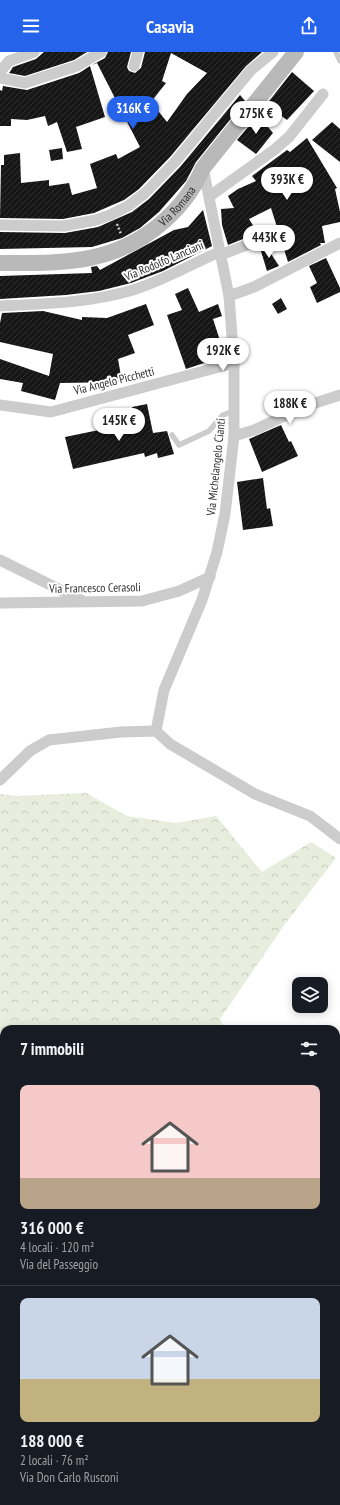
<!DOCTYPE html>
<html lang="it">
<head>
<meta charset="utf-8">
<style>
  :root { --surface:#171b24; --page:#20242c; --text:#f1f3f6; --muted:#9ea1a6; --line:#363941; --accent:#2563eb }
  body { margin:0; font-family:"PT Sans Narrow",sans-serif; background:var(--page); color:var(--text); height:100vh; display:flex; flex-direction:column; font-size:15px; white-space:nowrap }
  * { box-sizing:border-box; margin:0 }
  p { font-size:13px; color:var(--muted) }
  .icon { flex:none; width:22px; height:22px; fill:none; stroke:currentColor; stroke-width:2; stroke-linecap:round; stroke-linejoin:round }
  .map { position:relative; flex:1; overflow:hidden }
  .sheet { position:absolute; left:0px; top:973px; width:340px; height:480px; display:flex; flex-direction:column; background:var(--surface); border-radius:12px 12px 0 0; box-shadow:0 2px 10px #0003 }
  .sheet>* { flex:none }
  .fabs { position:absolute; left:292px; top:925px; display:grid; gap:8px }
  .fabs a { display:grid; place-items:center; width:36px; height:36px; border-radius:8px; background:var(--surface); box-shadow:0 2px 10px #0003; font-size:20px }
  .price { position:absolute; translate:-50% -34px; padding:0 9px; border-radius:14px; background:#fff; color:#222; font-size:13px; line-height:26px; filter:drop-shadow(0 1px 2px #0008) }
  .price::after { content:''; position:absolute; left:50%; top:24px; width:12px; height:9px; margin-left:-6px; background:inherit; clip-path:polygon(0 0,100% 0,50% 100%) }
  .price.current { background:var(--accent); color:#fff }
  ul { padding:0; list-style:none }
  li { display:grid; align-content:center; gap:8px; height:212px; padding:0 20px }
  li+li { border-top:1px solid var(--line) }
  li span { display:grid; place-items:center; height:124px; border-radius:8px; color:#555 }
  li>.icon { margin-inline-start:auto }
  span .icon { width:72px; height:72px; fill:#fffc; stroke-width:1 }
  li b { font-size:17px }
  h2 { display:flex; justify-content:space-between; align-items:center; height:48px; padding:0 20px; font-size:17px }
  header { display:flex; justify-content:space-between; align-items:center; height:52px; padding:0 20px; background:var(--accent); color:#fff; font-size:18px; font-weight:600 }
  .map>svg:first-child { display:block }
  .forest { fill:url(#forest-crowns) }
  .building { fill:url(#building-hatch); fill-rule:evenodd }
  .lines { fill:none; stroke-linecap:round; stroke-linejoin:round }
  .path { stroke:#ccc; stroke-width:2.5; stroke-dasharray:2 2; stroke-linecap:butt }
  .lane { stroke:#ccc; stroke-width:5.5 }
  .street { stroke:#ccc; stroke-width:11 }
  .secondary { stroke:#b9b9b9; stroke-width:16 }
  .labels { text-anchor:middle; stroke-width:4; stroke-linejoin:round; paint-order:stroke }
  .street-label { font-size:12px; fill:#2f2f2f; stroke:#fff }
</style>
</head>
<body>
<header><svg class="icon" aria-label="menu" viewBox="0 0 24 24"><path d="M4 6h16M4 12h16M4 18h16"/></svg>Casavia<svg class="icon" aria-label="share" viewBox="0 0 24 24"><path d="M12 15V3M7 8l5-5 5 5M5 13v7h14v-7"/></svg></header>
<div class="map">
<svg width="340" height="1453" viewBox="0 0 340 1453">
  <defs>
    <pattern id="forest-crowns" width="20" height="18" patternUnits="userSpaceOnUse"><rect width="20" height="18" fill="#e9eddd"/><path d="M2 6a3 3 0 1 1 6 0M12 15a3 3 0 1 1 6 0" fill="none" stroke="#c8ccbe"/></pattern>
    <pattern id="building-hatch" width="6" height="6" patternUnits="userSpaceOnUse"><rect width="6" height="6" fill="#161616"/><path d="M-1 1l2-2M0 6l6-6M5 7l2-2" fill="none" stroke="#303030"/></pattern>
  </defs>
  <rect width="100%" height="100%" fill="#fff"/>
  <path class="forest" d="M86 741 127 764 176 771 216 764 262 820 311 790 336 806 285 872 220 967 225 977H4V1136L0 1138V742L16 744Z"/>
  <g class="building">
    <path d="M44 0H87L74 8 25 24 9 21 13 15 36 7Z"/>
    <path d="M108 0H131L127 15 129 19 135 21 141 16 145 0H262L246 14 170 105 139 137 124 148 94 161 63 167 0 166 1 113H4V103L20 101 21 131 49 128V134L69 131 72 143 97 136 90 112 116 102 118 107 140 95 97 11 92 13 105 6ZM171 1 207 21 187 42 167 70 151 50 166 31 162 29Z"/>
    <path d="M90 14 105 65 76 75 82 97 67 100 57 70 48 74 45 64 27 68 11 67V74H0V38L2 39 3 34 27 38 79 21Z"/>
    <path d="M292 20 314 39 287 68 266 53Z"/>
    <path d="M240 43 245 49 196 110 186 129 159 160 140 176 122 186 92 195 0 197V180L65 181 98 175 132 160 149 147 180 115Z"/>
    <path d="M258 63 273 81 256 102 237 88Z"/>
    <path d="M332 70 340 77V110L312 88Z"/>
    <path d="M307 86 337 136 335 137 340 160V170L322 174 325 191H320L321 193 288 210 281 188 284 180 281 176 277 175 271 156 249 167 258 181 228 193 222 173 221 157 234 156 228 144 238 137 256 129 252 124 287 98 290 100Z"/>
    <path d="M62 96 63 107 51 109 49 98Z"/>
    <path d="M203 158 212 194 163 219 131 231 99 239 66 243 0 247V224L92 221 91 215 97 214 100 218 174 178 188 175Z"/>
    <path d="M266 194 279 214 267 219 260 196Z"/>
    <path d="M326 206 340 236V240L317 251 310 235 317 231 309 214Z"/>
    <path d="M188 236 199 260 218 252 222 264 213 267 225 304 186 317 167 263 182 258 175 242Z"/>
    <path d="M281 246 287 257 278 262 272 252Z"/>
    <path d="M146 252 154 273 128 283 135 301 118 307 122 330 60 331 55 348 21 339 23 331 0 327V307L49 324 53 302 0 290V271L2 261 43 259 82 268V265L107 266Z"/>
    <path d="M147 352 153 381 167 379 174 402 158 406 157 401 145 405 144 401 73 417 65 385 138 370 132 355Z"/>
    <path d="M281 373 289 390 291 389 298 404 262 420 249 387Z"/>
    <path d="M263 426 267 457 270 456 273 474 243 478 237 430Z"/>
  </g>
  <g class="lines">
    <path class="path" d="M117 172 121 182"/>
    <g class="lane">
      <path d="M336 0 340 9"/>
      <path d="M172 383 179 393 209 379 223 363 234 359"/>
      <path d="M83 1453 87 1449"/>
    </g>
    <g class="street">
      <path d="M134 14 138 0"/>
      <path d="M0 20 9 9 34 0"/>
      <path d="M0 26 25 31 77 14 101 0"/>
      <path d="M210 144 274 98 289 85 323 42"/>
      <path d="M0 173 64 174 96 168 110 163 128 154 144 142 175 110 251 18 273 0"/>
      <path d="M220 203 277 182"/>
      <path d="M229 244 254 235 340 191"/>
      <path d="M0 254C45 252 89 251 133 238 162 229 192 212 219 200"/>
      <path d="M0 353 51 360 234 311"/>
      <path d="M234 384 254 378 306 354 340 343"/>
      <path d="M0 508 81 548"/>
      <path d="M0 551 142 549 179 539 210 525"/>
      <path d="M156 679 164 638 202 548 217 500 225 462 234 384V311L229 244 203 116"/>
      <path d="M0 728 30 699 49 688 121 680 156 679 170 692 255 742 310 764 340 787"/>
      <path d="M336 1075 340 1073"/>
      <path d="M234 1453 235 1449"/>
    </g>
    <path class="secondary" id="s1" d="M0 211C62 211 115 213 164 169 181 154 194 137 203 116L296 0"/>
  </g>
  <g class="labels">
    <g class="street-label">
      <text dy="4" stroke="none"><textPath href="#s1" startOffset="194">Via Romana</textPath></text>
      <text transform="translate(164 209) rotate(-23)" y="4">Via Rodolfo Lanciani</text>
      <text transform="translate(114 329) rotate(-14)" y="4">Via Angelo Picchetti</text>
      <text transform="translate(216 415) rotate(-84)" y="4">Via Michelangelo Cianti</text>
      <text transform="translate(95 536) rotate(-1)" y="4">Via Francesco Cerasoli</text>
    </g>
  </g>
</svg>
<div class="fabs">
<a><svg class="icon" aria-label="layers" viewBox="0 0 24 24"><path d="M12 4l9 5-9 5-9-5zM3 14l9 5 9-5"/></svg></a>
</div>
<b class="price current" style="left:133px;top:78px">316K €</b>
<b class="price" style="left:256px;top:83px">275K €</b>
<b class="price" style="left:287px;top:149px">393K €</b>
<b class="price" style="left:269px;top:207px">443K €</b>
<b class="price" style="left:223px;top:320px">192K €</b>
<b class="price" style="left:290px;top:373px">188K €</b>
<b class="price" style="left:119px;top:390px">145K €</b>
<section class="sheet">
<h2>7 immobili<svg class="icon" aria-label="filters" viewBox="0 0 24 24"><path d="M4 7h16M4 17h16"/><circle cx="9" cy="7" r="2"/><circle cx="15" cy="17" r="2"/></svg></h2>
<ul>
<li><span style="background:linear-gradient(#f6c9c9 75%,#b9a48a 0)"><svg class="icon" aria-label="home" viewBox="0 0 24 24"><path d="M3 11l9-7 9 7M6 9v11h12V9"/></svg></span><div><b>316 000 €</b><p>4 locali · 120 m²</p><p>Via del Passeggio</p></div></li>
<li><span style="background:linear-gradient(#c9d6e8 65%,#c2b280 0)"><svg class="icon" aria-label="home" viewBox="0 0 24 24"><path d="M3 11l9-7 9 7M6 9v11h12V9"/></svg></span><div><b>188 000 €</b><p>2 locali · 76 m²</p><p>Via Don Carlo Rusconi</p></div></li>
</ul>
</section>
</div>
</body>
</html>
